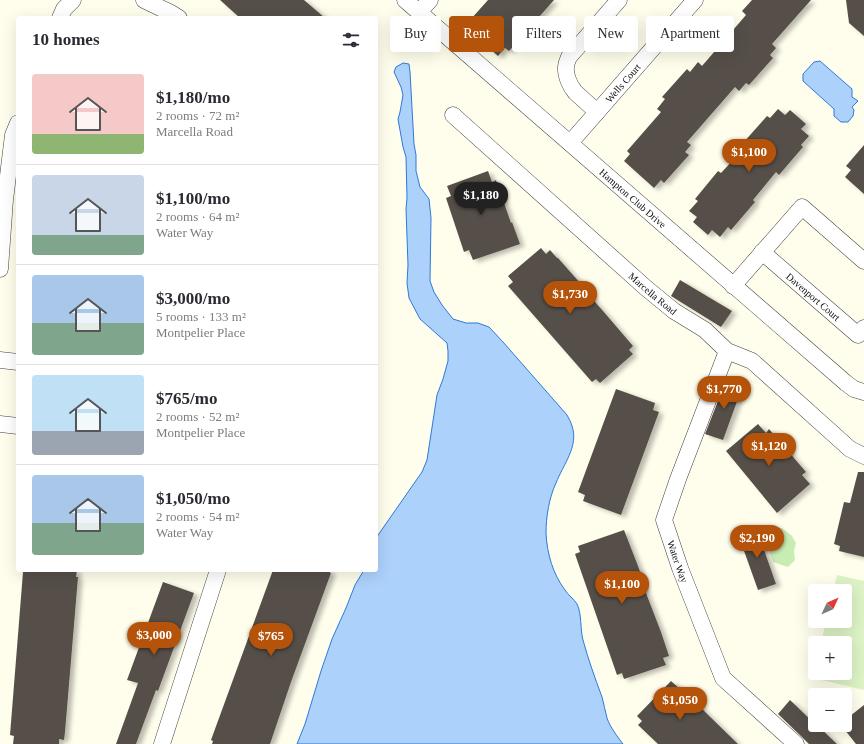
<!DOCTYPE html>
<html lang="en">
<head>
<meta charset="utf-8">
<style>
  :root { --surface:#fff; --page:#f7f7f7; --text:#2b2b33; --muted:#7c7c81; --line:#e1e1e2; --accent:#b45309 }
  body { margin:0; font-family:Georgia,serif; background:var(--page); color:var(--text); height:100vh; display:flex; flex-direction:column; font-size:15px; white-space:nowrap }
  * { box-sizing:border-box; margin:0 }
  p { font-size:13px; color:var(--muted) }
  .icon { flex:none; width:22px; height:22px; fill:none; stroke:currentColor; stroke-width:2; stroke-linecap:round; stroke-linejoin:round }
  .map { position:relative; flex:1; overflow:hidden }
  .drawer { position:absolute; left:16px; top:16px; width:362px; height:556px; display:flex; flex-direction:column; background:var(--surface); border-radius:4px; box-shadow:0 4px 16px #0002 }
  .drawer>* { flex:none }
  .top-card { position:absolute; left:390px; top:16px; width:380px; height:36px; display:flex; gap:8px }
  .needle { width:26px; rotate:46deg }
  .buttons { position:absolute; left:808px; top:584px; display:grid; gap:8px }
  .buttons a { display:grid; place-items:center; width:44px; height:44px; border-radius:4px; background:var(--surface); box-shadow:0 4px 16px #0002; font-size:20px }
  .price { position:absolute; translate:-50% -34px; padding:0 9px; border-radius:14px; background:var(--accent); color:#fff; font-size:13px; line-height:26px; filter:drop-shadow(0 1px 2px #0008) }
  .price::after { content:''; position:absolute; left:50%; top:24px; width:12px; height:9px; margin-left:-6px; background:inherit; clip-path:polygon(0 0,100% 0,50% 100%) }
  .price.active { background:#222; color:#fff }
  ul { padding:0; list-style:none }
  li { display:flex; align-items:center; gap:12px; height:100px; padding:0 16px }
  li+li { border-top:1px solid var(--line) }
  li span { display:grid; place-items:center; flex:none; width:112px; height:80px; border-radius:4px; color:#555 }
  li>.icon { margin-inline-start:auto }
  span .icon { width:48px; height:48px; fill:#fffc; stroke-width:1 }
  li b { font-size:17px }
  h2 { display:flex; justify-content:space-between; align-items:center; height:48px; padding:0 16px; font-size:17px }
  .chip { padding:0 14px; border-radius:4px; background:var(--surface); box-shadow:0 4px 16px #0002; font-size:14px; line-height:36px }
  .chip.active { background:var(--accent); color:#fff }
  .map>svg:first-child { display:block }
  .green { fill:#c8edb3 }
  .pitch { fill:#dcf3c5 }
  .water { fill:#acd1fb; stroke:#2d79d9 }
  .building { fill:#565048; filter:url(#shadow) }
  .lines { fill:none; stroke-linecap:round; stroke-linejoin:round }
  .street-casing { stroke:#404040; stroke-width:17 }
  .street { stroke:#fff; stroke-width:16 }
  .labels { text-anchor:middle; stroke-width:4; stroke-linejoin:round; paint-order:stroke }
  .street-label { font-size:10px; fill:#0d0d0d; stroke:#fff }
</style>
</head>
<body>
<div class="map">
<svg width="864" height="744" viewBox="0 0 864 744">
  <defs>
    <filter id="shadow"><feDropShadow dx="4.5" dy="2.5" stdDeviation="2" flood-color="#0004"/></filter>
  </defs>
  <rect width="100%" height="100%" fill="#fffeec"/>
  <path class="green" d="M771 528H782L792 536 796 543 794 551 795 560 788 567 773 562 768 547 766 535Z"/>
  <path class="pitch" d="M837 575 864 581V690L813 678 815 671V673H845V643H821L826 621H845V591H833Z"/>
  <g class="water">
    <path d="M820 61 852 89V97L858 101 852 107 854 110 853 116 848 122H841L834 116V109L803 81V74L814 62Z"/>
    <path d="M403 63 409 64 410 72 414 144 416 155V171L420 187 429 199 431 218 430 281 434 292 442 305 453 319 466 323H478L489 327 503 342 567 415C569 419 571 422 572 426 579 446 563 465 556 483 549 498 546 517 546 533 547 554 553 574 565 590 568 595 574 599 577 604 582 614 580 629 583 640 588 659 595 678 602 697 604 704 605 711 607 718 610 727 617 736 623 744H297L305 724 321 671 332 639 346 608 355 585 364 570H376V538L422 472 427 460 437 395 443 379 448 361V351L447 343 420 319 409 298 407 283 408 265 406 209 407 198 406 157 403 147 398 119 400 112 403 95 401 87 394 72 396 67Z"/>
  </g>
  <g class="building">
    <path d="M220 0H304L325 18H240Z"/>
    <path d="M488 0H554L509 51 505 48 498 56 467 29 474 22 471 19Z"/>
    <path d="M752 0H811L772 44 776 48 770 55 773 58 749 85 746 83 739 91 735 87 687 142 691 145 685 152 689 155 664 183 661 180 654 188 624 161 630 154 627 151 661 112 657 109 665 99 662 97 687 69 690 72 698 62 702 66 746 15 742 11Z"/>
    <path d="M846 0H864V36L849 23Z"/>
    <path d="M778 109 785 115 790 110 806 124 801 129 809 136 801 145 803 147 779 175 776 172 753 200 755 202 731 230 728 227 720 237 712 230 708 235 693 222 697 217 689 211 698 201 695 199 718 171 721 173 746 146 743 143 767 116 770 118Z"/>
    <path d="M864 145V194L845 177 851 170 846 166Z"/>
    <path d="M488 171 492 182 496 180 511 223 512 222 520 244 473 260 469 250 464 252 446 198 451 196 447 186Z"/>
    <path d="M541 248 546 254 550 250 557 258H558L581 284 580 285 603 311 633 346 629 350 633 354 600 383 596 379 592 382 508 286 513 282 508 276Z"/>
    <path d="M680 280 732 311 721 327 671 296Z"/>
    <path d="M727 378 743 385 723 440 705 434Z"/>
    <path d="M616 389 655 403 653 410 659 412 621 515 583 501 585 495 578 492Z"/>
    <path d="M758 424 766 433 769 429 806 472 802 475 810 484 777 513 726 451Z"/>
    <path d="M858 472H864V557L839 551 840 546 834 544 844 502 850 503Z"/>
    <path d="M756 527 776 584 758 590 738 534Z"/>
    <path d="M624 530 638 566 643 580H641L661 632 669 656 663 658 666 665 624 679 622 673 617 675 575 554 580 552 578 546Z"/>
    <path d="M25 570H77L76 577H78L65 732 64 740 59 739V744H13L14 736 10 735 23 572H24Z"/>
    <path d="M273 570H331L330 573H331L291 682 270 744H212L213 741 211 740Z"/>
    <path d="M163 582 194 593 158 691 156 690 136 744H116L138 683 127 680Z"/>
    <path d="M671 681 699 706 738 744H658L638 725 642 721 637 716Z"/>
    <path d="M790 700 815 724V725H817L837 744H809L802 737 778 714Z"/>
    <path d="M864 705V744H856L841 725H845V720Z"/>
  </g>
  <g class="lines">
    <g class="street-casing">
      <g id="street">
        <path d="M144 0 171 13 179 18"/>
        <path id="s1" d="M405 0 846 383 854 389 864 392"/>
        <path d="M419 12 430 0"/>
        <path d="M60 18 64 9 73 0"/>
        <path d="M597 112 575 92C570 86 565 75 566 67 566 63 568 60 569 57L619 0"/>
        <path id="s2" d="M453 115 646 288 674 311 705 330 727 351 752 361 850 449 864 456"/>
        <path id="s3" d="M570 143 695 0"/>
        <path id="s4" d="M762 252 858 335 864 328"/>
        <path d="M0 269 5 200 13 135 18 123"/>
        <path d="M733 286 802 207 864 261"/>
        <path id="s5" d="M727 351 678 479 664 520 680 568 723 678 796 744"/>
        <path d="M0 360 18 362"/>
        <path d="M0 424 18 426"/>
        <path d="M162 744 218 570"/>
      </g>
    </g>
    <use href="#street" class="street"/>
  </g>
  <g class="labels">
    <g class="street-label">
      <text dy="4" stroke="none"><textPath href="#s3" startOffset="80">Wells Court</textPath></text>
      <text dy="4" stroke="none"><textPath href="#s1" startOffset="302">Hampton Club Drive</textPath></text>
      <text dy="4" stroke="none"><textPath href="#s2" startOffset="268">Marcella Road</textPath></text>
      <text dy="4" stroke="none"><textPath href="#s4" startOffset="68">Davenport Court</textPath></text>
      <text dy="4" stroke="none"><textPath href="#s5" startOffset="224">Water Way</textPath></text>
    </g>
  </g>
</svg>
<div class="buttons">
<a><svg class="needle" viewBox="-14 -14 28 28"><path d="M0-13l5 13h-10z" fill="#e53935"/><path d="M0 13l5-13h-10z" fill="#7c7c81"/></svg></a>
<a>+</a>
<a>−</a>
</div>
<b class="price" style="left:749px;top:173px">$1,100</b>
<b class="price active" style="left:481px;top:216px">$1,180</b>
<b class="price" style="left:570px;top:315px">$1,730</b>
<b class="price" style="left:724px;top:410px">$1,770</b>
<b class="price" style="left:769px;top:467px">$1,120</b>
<b class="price" style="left:757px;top:559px">$2,190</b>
<b class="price" style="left:622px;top:605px">$1,100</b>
<b class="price" style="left:154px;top:656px">$3,000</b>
<b class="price" style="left:271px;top:657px">$765</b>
<b class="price" style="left:680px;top:721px">$1,050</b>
<div class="top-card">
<a class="chip">Buy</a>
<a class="chip active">Rent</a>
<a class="chip">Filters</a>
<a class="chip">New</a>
<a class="chip">Apartment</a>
</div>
<section class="drawer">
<h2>10 homes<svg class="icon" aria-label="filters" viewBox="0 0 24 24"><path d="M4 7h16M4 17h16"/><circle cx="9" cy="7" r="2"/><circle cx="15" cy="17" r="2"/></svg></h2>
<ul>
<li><span style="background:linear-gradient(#f6c9c9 75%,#8fb573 0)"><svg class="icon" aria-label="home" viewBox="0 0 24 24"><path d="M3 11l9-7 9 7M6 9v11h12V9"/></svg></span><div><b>$1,180/mo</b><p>2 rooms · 72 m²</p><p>Marcella Road</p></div></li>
<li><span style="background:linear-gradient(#c9d6e8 75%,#7fa58c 0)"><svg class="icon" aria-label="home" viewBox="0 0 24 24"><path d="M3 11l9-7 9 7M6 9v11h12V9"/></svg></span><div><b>$1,100/mo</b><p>2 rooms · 64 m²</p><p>Water Way</p></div></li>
<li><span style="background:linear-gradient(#a9c7e8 60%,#7fa58c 0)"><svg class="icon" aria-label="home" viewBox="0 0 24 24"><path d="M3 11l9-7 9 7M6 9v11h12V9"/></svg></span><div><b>$3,000/mo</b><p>5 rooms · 133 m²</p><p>Montpelier Place</p></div></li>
<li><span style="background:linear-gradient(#bfe0f5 70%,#9aa5b1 0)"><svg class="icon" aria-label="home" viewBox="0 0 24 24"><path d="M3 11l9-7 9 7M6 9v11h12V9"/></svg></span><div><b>$765/mo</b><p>2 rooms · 52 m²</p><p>Montpelier Place</p></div></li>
<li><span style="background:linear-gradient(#a9c7e8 60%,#7fa58c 0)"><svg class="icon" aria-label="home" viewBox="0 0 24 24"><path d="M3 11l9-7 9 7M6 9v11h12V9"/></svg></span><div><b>$1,050/mo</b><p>2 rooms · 54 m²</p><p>Water Way</p></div></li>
</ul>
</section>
</div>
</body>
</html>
